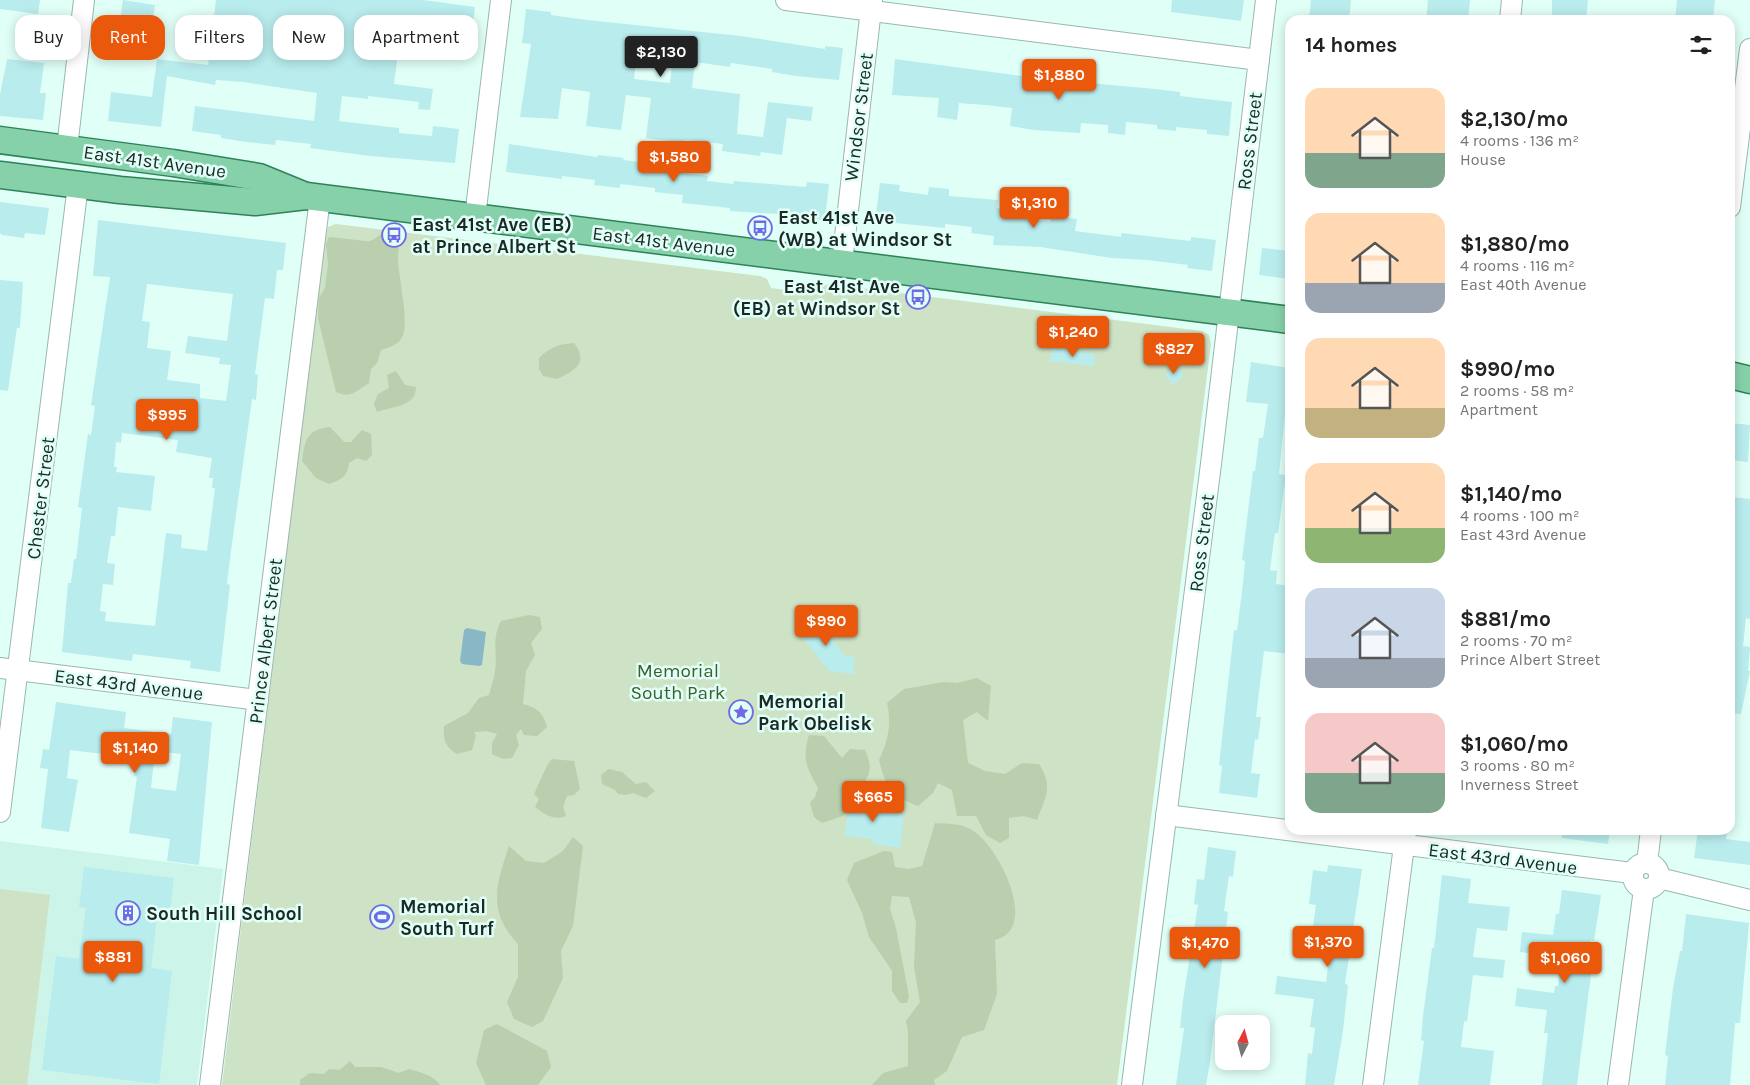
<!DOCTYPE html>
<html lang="en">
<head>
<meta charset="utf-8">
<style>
  :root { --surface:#fff; --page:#f6f6f6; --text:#222; --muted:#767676; --accent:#ea580c }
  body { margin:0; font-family:Karla,sans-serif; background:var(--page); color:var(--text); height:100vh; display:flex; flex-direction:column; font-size:19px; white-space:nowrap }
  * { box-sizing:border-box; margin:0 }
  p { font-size:16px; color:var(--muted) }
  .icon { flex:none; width:28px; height:28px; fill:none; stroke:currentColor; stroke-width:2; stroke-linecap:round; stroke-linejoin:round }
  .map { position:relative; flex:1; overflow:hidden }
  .side { position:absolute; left:1285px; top:15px; width:450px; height:820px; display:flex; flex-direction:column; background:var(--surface); border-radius:15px; box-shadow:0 2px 12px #0003 }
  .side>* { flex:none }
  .guide { position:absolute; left:15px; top:15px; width:475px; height:45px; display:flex; gap:10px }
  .needle { width:32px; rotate:6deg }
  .fabs { position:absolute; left:1215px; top:1015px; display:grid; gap:10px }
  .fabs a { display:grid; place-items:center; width:55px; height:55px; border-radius:10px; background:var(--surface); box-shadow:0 2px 12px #0003; font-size:25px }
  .price { position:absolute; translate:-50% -42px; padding:0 11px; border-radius:5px; background:var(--accent); color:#fff; font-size:16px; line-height:32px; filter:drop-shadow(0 1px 2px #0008) }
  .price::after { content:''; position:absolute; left:50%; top:30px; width:15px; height:11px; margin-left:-8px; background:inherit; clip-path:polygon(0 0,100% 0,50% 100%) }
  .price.selected { background:#222; color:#fff }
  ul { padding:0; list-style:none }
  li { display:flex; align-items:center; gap:15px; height:125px; padding:0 20px }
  li span { display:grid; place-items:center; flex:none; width:140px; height:100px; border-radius:15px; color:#555 }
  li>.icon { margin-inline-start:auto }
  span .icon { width:60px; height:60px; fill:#fffc; stroke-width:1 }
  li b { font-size:21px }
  h2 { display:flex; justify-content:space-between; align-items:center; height:60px; padding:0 20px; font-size:21px }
  .pill { padding:0 18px; border-radius:15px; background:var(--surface); box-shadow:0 2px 12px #0003; font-size:18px; line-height:45px }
  .pill.selected { background:var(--accent); color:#fff }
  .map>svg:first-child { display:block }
  .built { fill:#ccf4e9 }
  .green { fill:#cee2c5 }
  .forest { fill:#b9cfae }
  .water { fill:#89b7c5 }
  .building { fill:#b9eced; fill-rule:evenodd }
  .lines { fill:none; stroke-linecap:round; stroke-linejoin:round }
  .minor-casing { stroke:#9ab7af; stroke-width:22 }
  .major-casing { stroke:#2e8257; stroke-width:29 }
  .minor { stroke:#fff; stroke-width:20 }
  .major { stroke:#87d1aa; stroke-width:26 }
  .labels { text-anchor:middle; stroke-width:5; stroke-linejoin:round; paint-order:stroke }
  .street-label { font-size:19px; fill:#1c2825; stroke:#e0fff7 }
  .poi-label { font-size:19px; font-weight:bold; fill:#1c2825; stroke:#e0fff7; text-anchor:start }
  .park-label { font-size:19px; fill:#3f5e2e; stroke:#e0fff7 }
</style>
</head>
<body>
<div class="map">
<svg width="1750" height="1085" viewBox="0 0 1750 1085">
  <rect width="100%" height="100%" fill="#e0fff7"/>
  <path class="built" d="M0 841 223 869 197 1085H0Z"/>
  <g class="green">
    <path d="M336 224 760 276 767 279 771 288 816 294 820 287 829 284 1202 331 1209 335 1211 344 1117 1085H222L325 235 328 227Z"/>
    <path d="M0 889 50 895 27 1085H0Z"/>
  </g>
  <g class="forest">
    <path d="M380 235 397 240C400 248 398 251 398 259 398 276 411 327 401 339 397 345 388 348 381 350L377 363 371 369 369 383C356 391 351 399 336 392L318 318 319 298 325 288 328 264 326 244 329 237C337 237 368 242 370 241 373 240 376 237 380 235Z"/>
    <path d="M574 343C589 362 575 371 557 379L543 376 539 369V358C550 347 559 344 574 343Z"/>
    <path d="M396 371 405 385 416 387C416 407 393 406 377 412L374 404 378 394 389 388 387 375Z"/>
    <path d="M330 427 344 442H351L362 430 371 434 372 455 366 461 357 458 349 463C348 476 341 480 329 484L316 478 302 461C305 440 307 429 330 427Z"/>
    <path d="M529 615 540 617 542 629 531 643 535 655 526 671 523 704C538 708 543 713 547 727L537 736 524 735 521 729 516 735 519 745 512 758 503 759 492 754V743L497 734 487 731 474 732 476 736 472 750 457 754C445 747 443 739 444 726L468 713 479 698 489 695C491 687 494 679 495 671 498 652 491 640 501 621Z"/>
    <path d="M977 678 991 686 988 721 977 712 963 720 968 763 985 771 1005 774 1022 763 1039 764C1054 787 1045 797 1037 820L1024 816 1009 818V838L1000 843 986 835 976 816H957L952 790 938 783 933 793 918 806C892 796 886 788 879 760 888 741 892 724 887 703L904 689 944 682 957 683Z"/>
    <path d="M809 735 824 736 842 758 850 749 865 750C871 764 872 771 864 783L850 784 848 808 843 816 822 823 814 817 810 803 815 797 818 788C806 766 802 760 809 735Z"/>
    <path d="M552 759 574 761 580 789 574 795 567 796 563 807 566 816C554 821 544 814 535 807L539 799 534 794C539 785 546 764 552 759Z"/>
    <path d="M609 769 622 772 636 784 646 782 655 791 646 798 633 793 626 795 618 794 615 790 602 784 601 775Z"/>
    <path d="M935 823C947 824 961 823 972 830 998 845 1041 929 995 940L997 994 984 1030 962 1037 947 1071 934 1080 935 1085H872L883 1073 908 1066V1031L906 1021 920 1002 914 967 916 922 909 897 892 896 890 909 896 928 909 996 907 1003H900L892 991V971L869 937 862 913 847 880 854 863 884 851 892 852 895 867 909 869 922 866Z"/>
    <path d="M573 837 583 846 573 926 561 951 563 978 543 1021 532 1027 514 1019 507 1002 518 977V944C487 911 496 885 509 846L526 861 544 863 563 851Z"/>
    <path d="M497 1024 547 1051 551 1067 538 1085H486L476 1063 484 1030Z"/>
    <path d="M350 1061 355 1067H381L399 1073 409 1069C419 1072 434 1075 440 1085H300V1080L310 1073 324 1074 329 1069 340 1070Z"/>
  </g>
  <path class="water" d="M467 628 486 632 482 665 479 666 462 664 460 661 464 630Z"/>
  <g class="building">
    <path d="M0 0H40L38 14 0 9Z"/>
    <path d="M123 0 155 5 147 57 115 53Z"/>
    <path d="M216 0H423L475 7 471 40 444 37 445 29 410 25 409 32 401 31 394 84 433 89 430 110 418 109 419 102 368 96V99L342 96 339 121 399 128V133L432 136 433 126 459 129 455 163 370 156 310 148 311 144 276 140 275 145 246 142 221 138V135L192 131 195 106 314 121 317 93 243 82 216 80 215 85 167 76 161 127 108 121 111 92 152 97 157 59 208 65Z"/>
    <path d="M1172 0H1244L1241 21 1171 12Z"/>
    <path d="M1311 0H1351L1349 20 1309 19Z"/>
    <path d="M1428 0H1470L1468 20H1426Z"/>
    <path d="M1552 0H1588L1586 20H1552Z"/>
    <path d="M1677 0H1715L1713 20H1675Z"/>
    <path d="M526 9 551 12V15L587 20 741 36 825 49V46L843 48 839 80 796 76 772 72V69L731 63 730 67 695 62 692 88 740 94 737 134 763 137 768 102 813 107 811 121 787 118 782 155 761 152 760 156 722 151 723 144 685 140V143L646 138 651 98 626 95 621 130 586 126 590 92 562 88 558 119 520 117 531 44 522 43ZM637 52 673 56 670 83 634 79Z"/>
    <path d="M7 59 44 63 40 93H46L43 120 0 116V95Z"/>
    <path d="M895 59 1036 78 1155 89 1180 92V96L1232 102 1229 136 1207 134V130L1176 127V131L1157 129V125L1126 122 1125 135 1108 133V125L1081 123 1080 133 1034 130 1010 126 1012 108 985 105 959 103 957 120 937 117 939 98 892 95Z"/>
    <path d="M509 144 597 157 598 155 624 158 623 160 683 167 682 173 708 176 707 181 733 184 734 181 806 187 807 182 829 184 825 220 777 217 778 214 730 211V208L682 203 683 195 655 192V188L620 184V188L594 185 595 180 562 176V179L506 172Z"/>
    <path d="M880 183 900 185 899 191 928 195 929 187 949 189V196L998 200 997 208 1018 211 1017 218 1050 222 1051 216 1077 219 1075 231 1121 237V233L1191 241V237L1216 240 1212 271 1187 268 1188 265 1147 260 1112 258 1040 247 993 245 994 236 971 233 972 227 945 224V228L875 221Z"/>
    <path d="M0 202 49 208 45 235 25 233 24 238 2 235 0 233Z"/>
    <path d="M98 220 286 243 283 270H277L274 299 265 298 255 374 258 375 256 400 252 399 231 551 227 584 230 585 220 672 190 668 191 661 133 654 132 661 62 652 68 583H71L74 559H76L82 508 78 507 88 434 91 435 95 406 91 405 110 277 93 276ZM147 284 233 294 227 341 188 336 185 353 220 358 219 364 231 365 226 401 200 398V384L167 380 171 351 147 348 150 322 142 321ZM122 433 178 440 176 452 212 458 209 478H213L212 488H215L207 551 181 548 182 535 166 533 155 626 105 621 106 612 100 611 103 584 113 585 115 564 107 563 111 536H115L118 507 151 511 155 476 116 472 117 467H114L116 442 121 443Z"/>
    <path d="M1262 248 1290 251V279L1259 275Z"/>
    <path d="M0 280 23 282 20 328H17L8 391 0 390Z"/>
    <path d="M1052 349 1095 354 1094 366 1050 361Z"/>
    <path d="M1251 362 1290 368V394H1287L1279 474 1286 475 1278 533H1275L1270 570 1277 571 1276 584 1290 586 1286 635H1290V654L1264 651 1256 717H1261L1258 740 1255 739 1251 773 1260 774 1257 798 1219 793 1222 766 1219 765 1234 630H1237L1242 592 1245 561 1242 560 1253 471H1255L1259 438H1263L1268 404 1246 402Z"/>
    <path d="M1176 366 1184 376 1173 385 1165 374Z"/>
    <path d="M1730 423 1750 425 1748 462 1730 460Z"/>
    <path d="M1732 497 1750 499V619L1746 618 1743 646 1750 647 1748 671H1750L1741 714 1730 713V548L1735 517 1730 516Z"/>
    <path d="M814 615 845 656 855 657 853 674 829 671 796 629Z"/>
    <path d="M56 702 126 712 124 728 171 734 173 717 212 722 199 865 167 861 170 839 129 833 137 777 134 776 136 758 70 750 67 778 78 780 69 832 41 828 48 769 40 768 43 749 49 750ZM155 751 181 754 176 791 151 788Z"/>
    <path d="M850 793 870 796 868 810 904 814 900 848 873 844V839L845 836Z"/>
    <path d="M1562 830H1610L1608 844 1562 838Z"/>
    <path d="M1698 830H1727L1726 839 1750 842V865L1694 858Z"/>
    <path d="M1208 847 1236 851 1233 877 1229 876 1224 911 1228 912 1210 1062 1206 1085H1176L1184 1028H1180L1183 1000 1198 905 1194 904 1197 879 1204 880Z"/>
    <path d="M1328 865 1362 869 1345 984 1348 985 1343 1031 1334 1085H1305L1308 1053 1312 1054 1315 1028 1310 1027 1314 999 1275 994 1277 976 1326 982 1331 943 1311 941 1316 905 1309 904 1313 870 1327 872Z"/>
    <path d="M84 867 174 878 169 919 157 917 151 968 172 971 159 1084 42 1070 56 956 79 959 86 908 79 907Z"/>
    <path d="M1442 875 1471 879 1468 903 1510 907 1507 931 1477 928 1473 957 1505 960 1503 978 1473 975 1467 1022 1464 1021 1461 1047 1494 1051 1490 1085H1418L1424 1041 1421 1040 1423 1016 1432 948H1434Z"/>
    <path d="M1562 890 1601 895 1594 941 1591 940 1588 966 1592 967 1589 990 1577 1085H1542L1548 1033H1544L1547 1010 1515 1006 1517 988 1554 993 1555 986H1558L1561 960H1558V957L1520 952 1522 932 1553 935 1556 914H1559Z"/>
    <path d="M1686 914 1749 923 1740 1023H1735L1730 1085H1665L1668 1056 1665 1055 1673 988 1680 951H1682Z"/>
  </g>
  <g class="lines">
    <g class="minor-casing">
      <g id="minor">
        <path d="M786 0 1259 60"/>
        <path d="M1510 20 1512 0"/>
        <path d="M67 148 84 0"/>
        <path d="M1730 207 1750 49"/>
        <path d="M475 217 501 0"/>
        <path d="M842 263 872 0"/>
        <path d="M0 668 258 700"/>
        <path d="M0 812 78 185"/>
        <path d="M1166 815 1632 873"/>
        <circle cx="1646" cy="876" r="13"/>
        <path d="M1647 863 1651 830"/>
        <path d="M1659 878 1750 900"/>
        <path d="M210 1085 320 198"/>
        <path d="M1132 1085 1211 464 1266 0"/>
        <path d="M1373 1085 1406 830"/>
        <path d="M1618 1085 1644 889"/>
      </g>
    </g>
    <g class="major-casing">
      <g id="major">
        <path d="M0 140 173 163 259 177 303 195"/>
        <path d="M0 175 120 190 255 202 306 196 1290 320"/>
        <path d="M1730 375 1750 380"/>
      </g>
    </g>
    <use href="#minor" class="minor"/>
    <use href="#major" class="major"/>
  </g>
  <defs>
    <g id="bus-ring" transform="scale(1.25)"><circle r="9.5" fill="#e0fff7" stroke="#716ae5" stroke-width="1.5"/><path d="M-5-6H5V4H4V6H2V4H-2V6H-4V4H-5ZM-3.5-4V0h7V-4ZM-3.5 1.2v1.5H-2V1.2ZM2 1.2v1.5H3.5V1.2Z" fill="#716ae5"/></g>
    <g id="sight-ring" transform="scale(1.25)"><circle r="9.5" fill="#e0fff7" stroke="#716ae5" stroke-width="1.5"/><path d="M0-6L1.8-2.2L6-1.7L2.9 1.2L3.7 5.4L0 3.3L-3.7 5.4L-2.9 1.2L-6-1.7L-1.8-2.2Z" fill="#716ae5"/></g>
    <g id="building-ring" transform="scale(1.25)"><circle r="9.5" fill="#e0fff7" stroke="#716ae5" stroke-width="1.5"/><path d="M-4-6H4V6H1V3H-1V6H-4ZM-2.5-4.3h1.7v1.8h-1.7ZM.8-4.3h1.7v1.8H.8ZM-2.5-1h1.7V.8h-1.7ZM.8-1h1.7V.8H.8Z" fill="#716ae5"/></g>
    <g id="stadium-ring" transform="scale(1.25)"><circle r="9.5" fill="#e0fff7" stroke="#716ae5" stroke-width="1.5"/><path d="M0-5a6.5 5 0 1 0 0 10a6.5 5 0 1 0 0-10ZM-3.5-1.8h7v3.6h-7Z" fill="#716ae5"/></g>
  </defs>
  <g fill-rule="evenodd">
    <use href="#bus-ring" x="760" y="228"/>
    <use href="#bus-ring" x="394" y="235"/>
    <use href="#bus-ring" x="918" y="297"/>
    <use href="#sight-ring" x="741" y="712"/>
    <use href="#building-ring" x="128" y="913"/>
    <use href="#stadium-ring" x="382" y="917"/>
  </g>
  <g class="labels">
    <g class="street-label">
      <text transform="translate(858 117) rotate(-83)" y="7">Windsor Street</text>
      <text transform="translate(1249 141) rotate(-83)" y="7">Ross Street</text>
      <text transform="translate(155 161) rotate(8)" y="7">East 41st Avenue</text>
      <text transform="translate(664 241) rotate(7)" y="7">East 41st Avenue</text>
      <text transform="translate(40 498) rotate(-83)" y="7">Chester Street</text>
      <text transform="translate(1201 543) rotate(-83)" y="7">Ross Street</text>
      <text transform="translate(265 641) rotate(-83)" y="7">Prince Albert Street</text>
      <text transform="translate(129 684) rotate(7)" y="7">East 43rd Avenue</text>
      <text transform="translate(1503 858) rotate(7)" y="7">East 43rd Avenue</text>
    </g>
    <g class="poi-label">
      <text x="778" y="224">East 41st Ave<tspan x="778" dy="22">(WB) at Windsor St</tspan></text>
      <text x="412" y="231">East 41st Ave (EB)<tspan x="412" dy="22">at Prince Albert St</tspan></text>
      <text x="900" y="293" text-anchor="end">East 41st Ave<tspan x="900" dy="22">(EB) at Windsor St</tspan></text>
      <text x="758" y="708">Memorial<tspan x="758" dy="22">Park Obelisk</tspan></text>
      <text x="400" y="913">Memorial<tspan x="400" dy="22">South Turf</tspan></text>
      <text x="146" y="920">South Hill School</text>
    </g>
    <g class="park-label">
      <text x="678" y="677">Memorial<tspan x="678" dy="22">South Park</tspan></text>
    </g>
  </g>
</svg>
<div class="fabs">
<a><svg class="needle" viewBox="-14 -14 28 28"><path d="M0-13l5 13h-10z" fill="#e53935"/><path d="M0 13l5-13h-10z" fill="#767676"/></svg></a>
</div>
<b class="price selected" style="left:661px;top:78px">$2,130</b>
<b class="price" style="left:1059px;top:101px">$1,880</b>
<b class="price" style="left:674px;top:183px">$1,580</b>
<b class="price" style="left:1034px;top:229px">$1,310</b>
<b class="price" style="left:1073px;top:358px">$1,240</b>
<b class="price" style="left:1174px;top:375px">$827</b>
<b class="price" style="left:167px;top:441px">$995</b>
<b class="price" style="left:826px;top:647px">$990</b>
<b class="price" style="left:135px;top:774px">$1,140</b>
<b class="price" style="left:873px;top:823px">$665</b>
<b class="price" style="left:1328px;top:968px">$1,370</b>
<b class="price" style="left:1205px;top:969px">$1,470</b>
<b class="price" style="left:113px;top:983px">$881</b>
<b class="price" style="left:1565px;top:984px">$1,060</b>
<div class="guide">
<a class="pill">Buy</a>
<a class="pill selected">Rent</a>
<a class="pill">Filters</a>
<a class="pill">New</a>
<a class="pill">Apartment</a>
</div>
<section class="side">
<h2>14 homes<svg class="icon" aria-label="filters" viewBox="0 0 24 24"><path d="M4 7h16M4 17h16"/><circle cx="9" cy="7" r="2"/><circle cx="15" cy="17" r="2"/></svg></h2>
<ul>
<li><span style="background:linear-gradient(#ffd9b3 65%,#7fa58c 0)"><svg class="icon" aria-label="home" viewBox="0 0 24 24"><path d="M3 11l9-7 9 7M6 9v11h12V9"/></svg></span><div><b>$2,130/mo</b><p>4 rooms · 136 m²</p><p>House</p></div></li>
<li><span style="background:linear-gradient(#ffd9b3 70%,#9aa5b1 0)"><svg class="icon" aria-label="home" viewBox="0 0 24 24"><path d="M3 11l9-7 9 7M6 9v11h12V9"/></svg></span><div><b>$1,880/mo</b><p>4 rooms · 116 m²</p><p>East 40th Avenue</p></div></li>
<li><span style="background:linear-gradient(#ffd9b3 70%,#c2b280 0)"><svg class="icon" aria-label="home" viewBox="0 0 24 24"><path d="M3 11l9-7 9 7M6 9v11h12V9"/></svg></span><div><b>$990/mo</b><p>2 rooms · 58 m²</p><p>Apartment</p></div></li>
<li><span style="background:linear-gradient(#ffd9b3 65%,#8fb573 0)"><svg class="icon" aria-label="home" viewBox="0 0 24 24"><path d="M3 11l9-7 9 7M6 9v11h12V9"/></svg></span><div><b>$1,140/mo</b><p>4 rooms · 100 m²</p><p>East 43rd Avenue</p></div></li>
<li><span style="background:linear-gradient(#c9d6e8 70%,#9aa5b1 0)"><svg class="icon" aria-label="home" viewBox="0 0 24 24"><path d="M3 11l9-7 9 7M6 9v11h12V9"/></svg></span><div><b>$881/mo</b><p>2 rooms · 70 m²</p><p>Prince Albert Street</p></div></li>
<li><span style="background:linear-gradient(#f6c9c9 60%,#7fa58c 0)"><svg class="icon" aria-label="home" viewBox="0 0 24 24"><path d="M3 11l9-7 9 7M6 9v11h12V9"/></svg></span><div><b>$1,060/mo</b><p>3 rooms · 80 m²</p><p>Inverness Street</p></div></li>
</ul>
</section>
</div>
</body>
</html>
